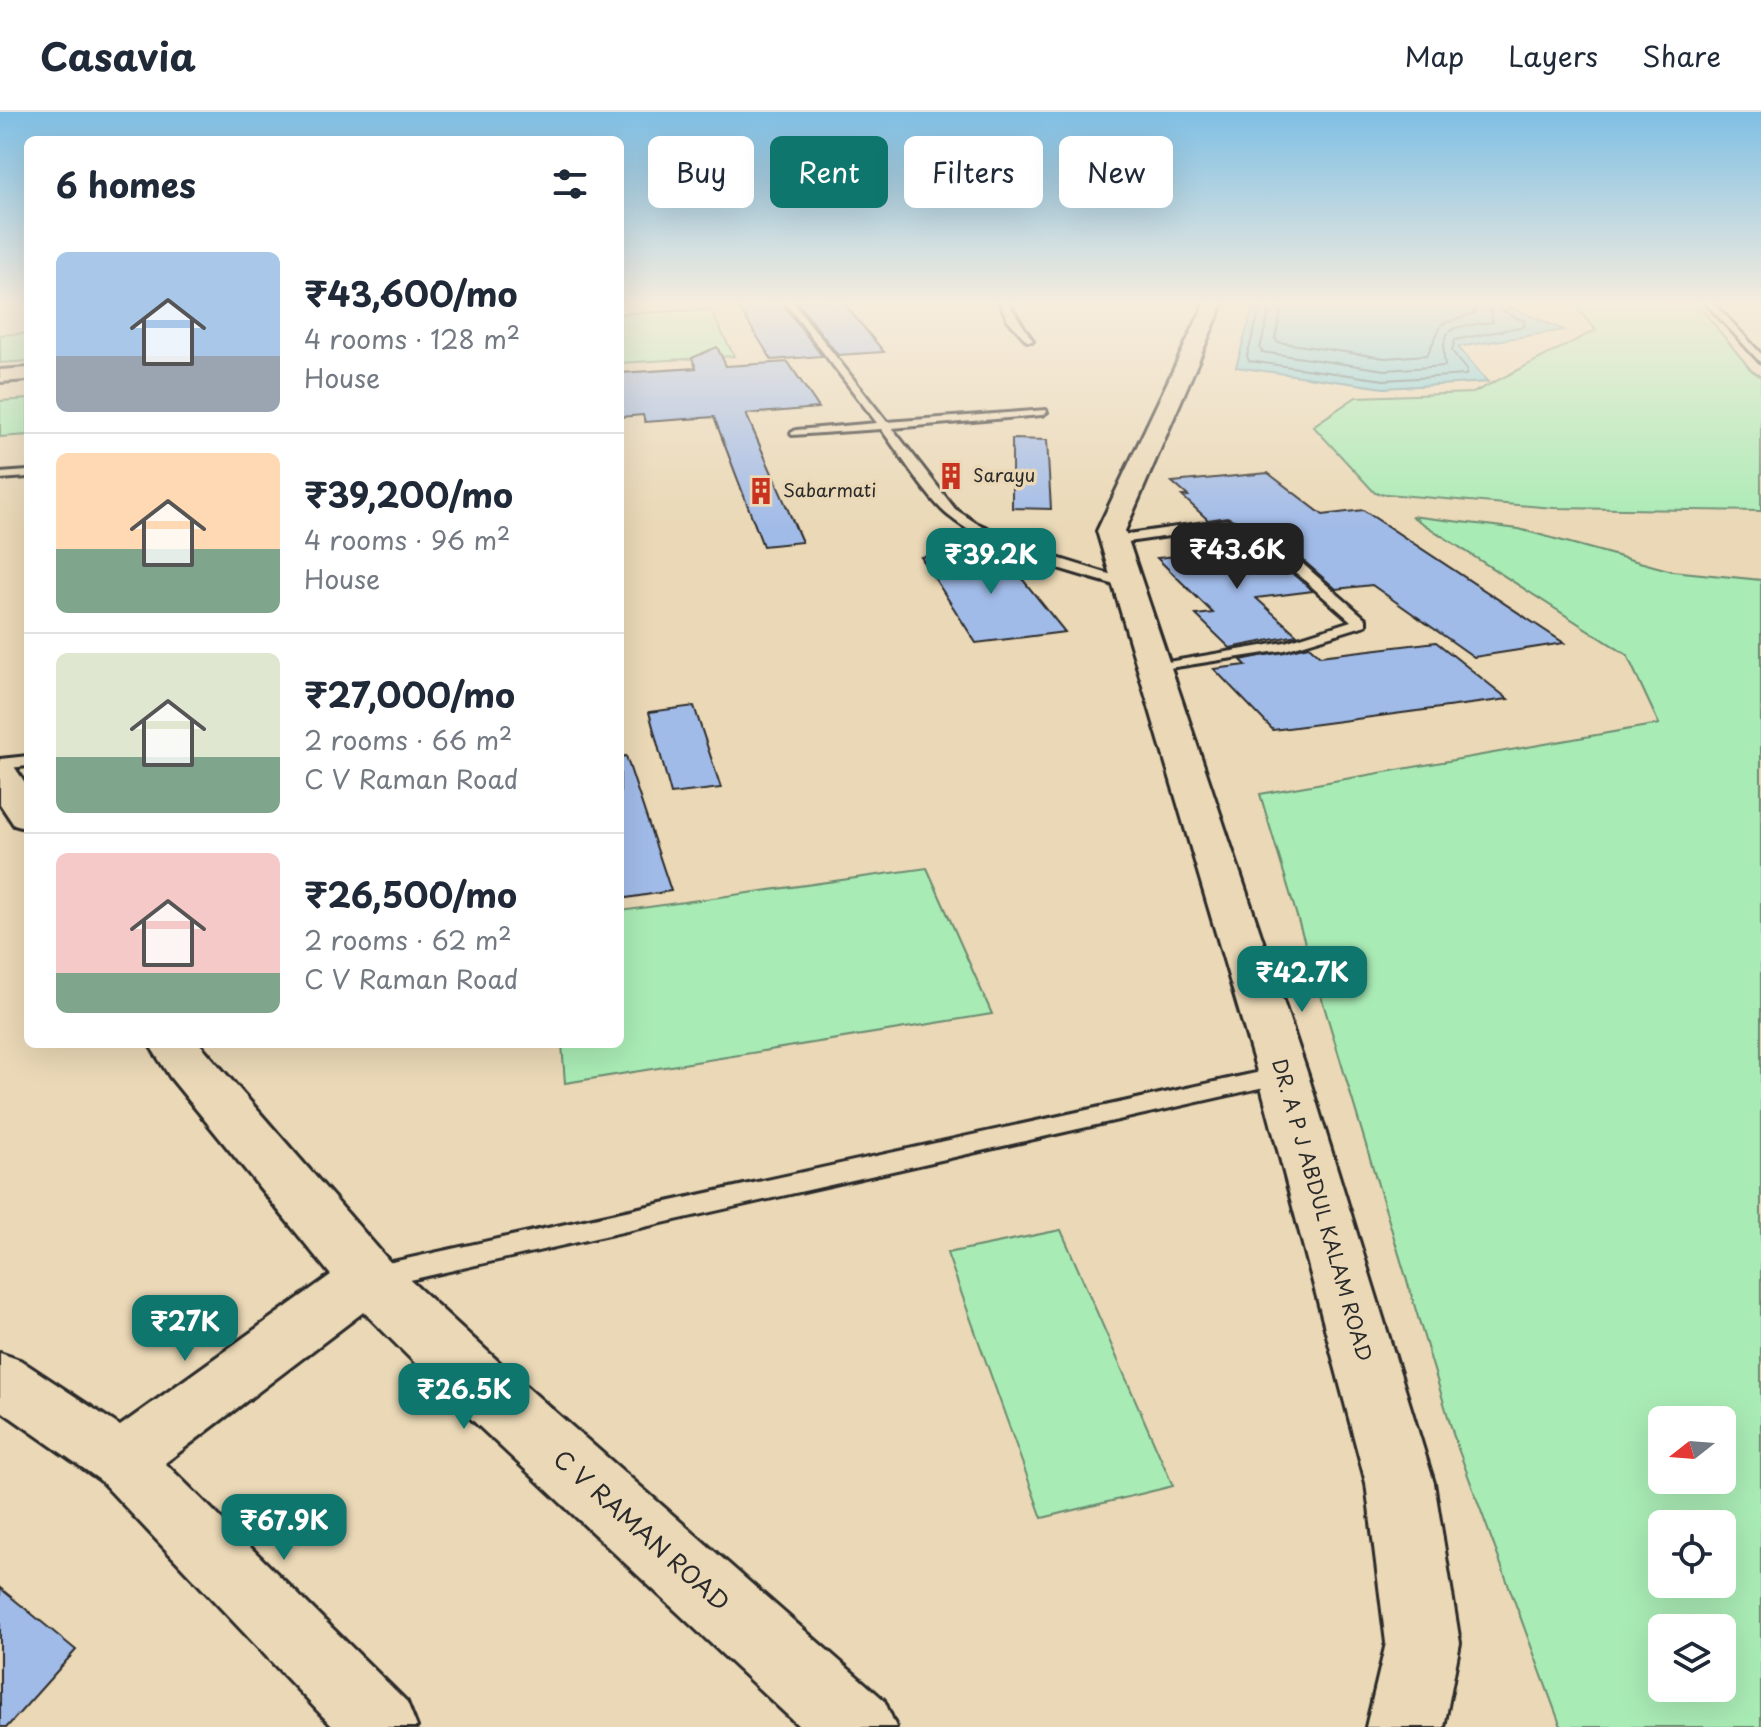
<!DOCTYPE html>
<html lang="en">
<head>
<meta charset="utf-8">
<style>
  :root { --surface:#fff; --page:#f6f6f7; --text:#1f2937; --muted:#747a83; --line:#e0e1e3; --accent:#0f766e }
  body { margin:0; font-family:"Playpen Sans",sans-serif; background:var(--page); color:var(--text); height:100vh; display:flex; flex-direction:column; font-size:30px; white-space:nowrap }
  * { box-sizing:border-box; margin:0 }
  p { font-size:26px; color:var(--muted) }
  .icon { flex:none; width:44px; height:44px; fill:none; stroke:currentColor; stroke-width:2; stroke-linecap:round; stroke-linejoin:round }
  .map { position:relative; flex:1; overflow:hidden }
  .drawer { position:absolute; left:24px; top:24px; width:600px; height:912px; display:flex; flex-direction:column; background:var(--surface); border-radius:12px; box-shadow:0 8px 32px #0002 }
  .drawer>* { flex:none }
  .guide { position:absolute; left:648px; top:24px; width:760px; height:72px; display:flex; gap:16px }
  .needle { width:52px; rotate:253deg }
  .tools { position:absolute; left:1648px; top:1294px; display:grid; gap:16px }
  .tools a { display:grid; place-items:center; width:88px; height:88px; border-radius:12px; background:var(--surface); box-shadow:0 8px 32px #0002; font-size:40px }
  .price { position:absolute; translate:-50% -68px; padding:0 18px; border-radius:16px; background:var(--accent); color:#fff; font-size:26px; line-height:52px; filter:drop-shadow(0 2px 4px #0008) }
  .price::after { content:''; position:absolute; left:50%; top:48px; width:24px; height:18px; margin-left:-12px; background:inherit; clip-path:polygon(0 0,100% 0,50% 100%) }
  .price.on { background:#222; color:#fff }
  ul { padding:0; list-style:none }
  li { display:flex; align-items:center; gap:24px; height:200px; padding:0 32px }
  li+li { border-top:2px solid var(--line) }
  li span { display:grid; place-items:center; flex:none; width:224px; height:160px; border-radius:12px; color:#555 }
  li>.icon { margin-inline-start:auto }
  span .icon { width:96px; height:96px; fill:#fffc; stroke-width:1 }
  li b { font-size:34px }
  h2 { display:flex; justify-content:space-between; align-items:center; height:96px; padding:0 32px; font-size:34px }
  .tag { padding:0 28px; border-radius:12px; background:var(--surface); box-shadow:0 8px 32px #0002; font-size:28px; line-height:72px }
  .tag.on { background:var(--accent); color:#fff }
  header { display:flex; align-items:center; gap:48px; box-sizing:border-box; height:112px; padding:0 40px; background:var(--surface); border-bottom:2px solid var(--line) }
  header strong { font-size:38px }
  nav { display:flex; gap:44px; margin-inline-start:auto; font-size:28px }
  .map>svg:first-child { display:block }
  .green { fill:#a9ebb5; stroke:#6a8b70; stroke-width:2; fill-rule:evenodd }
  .water { fill:#81d0de; stroke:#5f8e96; stroke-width:2 }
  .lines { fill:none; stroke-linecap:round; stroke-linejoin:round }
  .shore { stroke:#4d6d73; stroke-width:2 }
  .building { fill:#a1bbe8; stroke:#2b2b2b; stroke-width:2 }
  .lane-casing { stroke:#2b2b2b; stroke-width:6 }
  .street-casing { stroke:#2b2b2b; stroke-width:6 }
  .secondary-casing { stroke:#2b2b2b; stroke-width:6 }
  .lane { fill:#ead8b6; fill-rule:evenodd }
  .street { fill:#ead8b6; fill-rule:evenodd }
  .secondary { fill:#ead8b6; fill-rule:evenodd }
  .labels { text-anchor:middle; stroke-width:7; stroke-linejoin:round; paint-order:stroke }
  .far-poi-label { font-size:18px; fill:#2b2b2b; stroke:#ead8b6; text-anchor:start }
  .street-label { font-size:20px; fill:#2b2b2b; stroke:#ead8b6 }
  .near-street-label { font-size:24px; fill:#2b2b2b; stroke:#ead8b6 }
</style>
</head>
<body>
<header>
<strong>Casavia</strong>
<nav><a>Map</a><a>Layers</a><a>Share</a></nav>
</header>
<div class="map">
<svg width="1761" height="1615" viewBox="0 0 1761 1615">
  <rect width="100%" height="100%" fill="#ead8b6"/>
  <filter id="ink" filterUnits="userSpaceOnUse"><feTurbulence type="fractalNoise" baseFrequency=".0125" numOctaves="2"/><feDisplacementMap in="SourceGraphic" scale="16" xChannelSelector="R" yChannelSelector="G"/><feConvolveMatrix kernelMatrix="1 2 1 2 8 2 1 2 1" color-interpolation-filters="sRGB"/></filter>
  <g filter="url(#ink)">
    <g class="green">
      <path d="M1570 189H1695L1751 258 1761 265V399L1554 396 1375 381 1313 314 1356 285 1473 281 1596 218Z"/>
      <path d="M710 197 734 244 620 251V202Z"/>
      <path d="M28 221V249L0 251V223Z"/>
      <path d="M28 287V323L0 325V289Z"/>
      <path d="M1411 404 1519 417 1672 459 1761 468V1615H1561L1456 1331 1260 682 1659 612 1627 543ZM1662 1308H1722V1368H1662ZM1722 1412V1472H1662V1412ZM1722 1516V1576H1662V1516Z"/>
      <path d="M927 756 992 902 565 971 562 932H620V799Z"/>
      <path d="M1061 1118 1173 1374 1042 1406 947 1141Z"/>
    </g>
    <path class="water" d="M1255 189H1496L1564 218 1458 235 1488 270 1384 276 1236 255Z"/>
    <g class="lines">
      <g class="shore">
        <path d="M1262 189 1247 244 1249 249 1384 268 1466 263 1467 258 1452 239 1455 228 1525 214 1524 209 1501 198 1498 189"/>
        <path d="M1272 189 1260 236 1262 240 1385 258 1445 254C1438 209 1457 216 1493 210L1488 189"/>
        <path d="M1284 189 1275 226 1277 230 1385 246 1427 243 1442 212 1475 201 1476 189"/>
      </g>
    </g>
    <g class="building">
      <path d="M796 189H842L884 240 838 243Z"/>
      <path d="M781 190 782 191 822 244 772 248 737 193Z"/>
      <path d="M717 235 726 254 788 250 819 296 746 302 802 430 763 434 714 305 645 310 643 303 620 305V261L696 256 692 246Z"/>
      <path d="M1012 327 1047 328 1051 397 1012 396Z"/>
      <path d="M1268 361 1323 403 1363 398 1564 531 1474 545 1372 473 1336 477 1282 430 1227 405 1208 408 1182 384H1188L1172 370Z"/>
      <path d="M1221 419 1269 442 1313 479 1256 486 1297 523 1230 536 1196 503 1213 501 1157 446 1241 437Z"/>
      <path d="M998 437 1065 520 976 531 921 445Z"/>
      <path d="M1436 530 1508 587 1273 618 1214 557 1246 553 1241 548 1309 534 1320 544Z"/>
      <path d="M694 594 721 676 671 682 649 600Z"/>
      <path d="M626 644 671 779 620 787V645Z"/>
      <path d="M0 1476 76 1538 7 1615H0Z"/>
    </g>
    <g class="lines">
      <g class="lane-casing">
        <g id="lane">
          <path d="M784 189H792L887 310 1046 298 1047 300 1042 303 892 316 955 397 976 411 1041 441 1135 470V476H1125C1066 458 999 444 949 404 929 389 898 339 881 317L792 323 791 321 796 318 877 311Z"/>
          <path d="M999 189H1007L1033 229H1027L1008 208Z"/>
          <path d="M1704 189H1712L1761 242V251Z"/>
          <path d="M28 359V365L0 367V361Z"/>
          <path d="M1226 408 1281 433 1366 507V513L1285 538 1150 559V553L1285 530 1351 509 1271 439 1224 416 1114 432 1108 428 1114 424Z"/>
          <path d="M28 644V654L0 657V647Z"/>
          <path d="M1283 955 1291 957 1294 963 1291 969 374 1176 365 1173 361 1165 365 1157 374 1154Z"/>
        </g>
      </g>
      <g class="street-casing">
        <g id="street">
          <path d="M28 256V268L0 270V258Z"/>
          <path d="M368 1144 387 1150 395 1166 387 1182 165 1351 407 1590 417 1615H333L100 1368 0 1298V1241L20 1248 120 1314 349 1150Z"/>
        </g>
      </g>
      <g class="secondary-casing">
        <g id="secondary">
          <path d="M1206 189H1224L1125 419 1308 963 1434 1371 1460 1531 1444 1615H1366L1386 1531 1366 1371 1258 963 1097 419Z"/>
          <path d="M0 650 13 653 28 675V717L14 713 0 692Z"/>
          <path d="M149 932H200L389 1149 512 1262 884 1588 896 1615H800L466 1302 347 1183 170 965Z"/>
        </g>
      </g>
      <use href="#lane" class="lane"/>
      <use href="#street" class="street"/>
      <use href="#secondary" class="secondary"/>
    </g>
  </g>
  <linearGradient id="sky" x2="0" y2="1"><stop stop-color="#7fbfe4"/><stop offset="0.46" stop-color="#f6edde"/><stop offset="1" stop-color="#f6edde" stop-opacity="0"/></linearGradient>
  <rect width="1761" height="415" fill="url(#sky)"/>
  <defs>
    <g id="building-bare" transform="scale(2.16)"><path d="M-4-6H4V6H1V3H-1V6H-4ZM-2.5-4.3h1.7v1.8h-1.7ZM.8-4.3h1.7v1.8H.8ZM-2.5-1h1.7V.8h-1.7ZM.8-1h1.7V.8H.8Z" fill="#c8321e" stroke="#ead8b6" stroke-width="2.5" paint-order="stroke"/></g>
  </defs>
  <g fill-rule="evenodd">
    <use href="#building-bare" x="951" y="364"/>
    <use href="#building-bare" x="761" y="379"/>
  </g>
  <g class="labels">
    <g class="far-poi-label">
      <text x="973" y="370">Sarayu</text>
      <text x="783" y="385">Sabarmati</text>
    </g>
    <g class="street-label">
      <text transform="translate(1322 1098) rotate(74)" y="7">DR. A P J ABDUL KALAM ROAD</text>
    </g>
    <g class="near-street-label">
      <text transform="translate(641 1419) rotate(42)" y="8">C V RAMAN ROAD</text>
    </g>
  </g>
</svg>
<div class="tools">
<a><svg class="needle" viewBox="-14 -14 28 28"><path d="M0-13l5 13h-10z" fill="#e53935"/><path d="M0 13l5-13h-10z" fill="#747a83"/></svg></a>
<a><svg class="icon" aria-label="locate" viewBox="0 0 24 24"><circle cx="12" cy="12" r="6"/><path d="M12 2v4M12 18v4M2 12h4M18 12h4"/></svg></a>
<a><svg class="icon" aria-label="layers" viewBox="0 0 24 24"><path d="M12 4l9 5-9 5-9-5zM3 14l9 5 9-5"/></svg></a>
</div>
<b class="price on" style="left:1237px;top:479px">₹43.6K</b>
<b class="price" style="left:991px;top:484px">₹39.2K</b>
<b class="price" style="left:1302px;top:902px">₹42.7K</b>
<b class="price" style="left:185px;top:1251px">₹27K</b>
<b class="price" style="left:464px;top:1319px">₹26.5K</b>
<b class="price" style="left:284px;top:1450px">₹67.9K</b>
<div class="guide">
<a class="tag">Buy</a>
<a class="tag on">Rent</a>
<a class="tag">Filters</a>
<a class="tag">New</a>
</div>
<section class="drawer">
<h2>6 homes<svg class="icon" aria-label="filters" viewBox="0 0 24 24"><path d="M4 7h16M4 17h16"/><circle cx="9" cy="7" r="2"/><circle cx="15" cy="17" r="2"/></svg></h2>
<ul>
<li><span style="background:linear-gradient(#a9c7e8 65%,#9aa5b1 0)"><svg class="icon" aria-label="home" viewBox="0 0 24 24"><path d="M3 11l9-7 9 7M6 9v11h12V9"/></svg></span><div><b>₹43,600/mo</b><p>4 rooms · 128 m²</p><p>House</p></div></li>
<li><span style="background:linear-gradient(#ffd9b3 60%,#7fa58c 0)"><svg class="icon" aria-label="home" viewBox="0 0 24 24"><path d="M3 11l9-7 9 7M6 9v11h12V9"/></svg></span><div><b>₹39,200/mo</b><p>4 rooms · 96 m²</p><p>House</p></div></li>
<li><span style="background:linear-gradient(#dfe7d0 65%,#7fa58c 0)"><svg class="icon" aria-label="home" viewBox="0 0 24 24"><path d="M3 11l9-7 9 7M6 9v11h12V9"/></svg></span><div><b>₹27,000/mo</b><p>2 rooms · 66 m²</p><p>C V Raman Road</p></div></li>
<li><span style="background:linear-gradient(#f6c9c9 75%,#7fa58c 0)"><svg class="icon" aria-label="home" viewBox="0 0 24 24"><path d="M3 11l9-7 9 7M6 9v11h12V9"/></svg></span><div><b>₹26,500/mo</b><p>2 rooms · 62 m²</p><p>C V Raman Road</p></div></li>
</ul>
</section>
</div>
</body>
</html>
